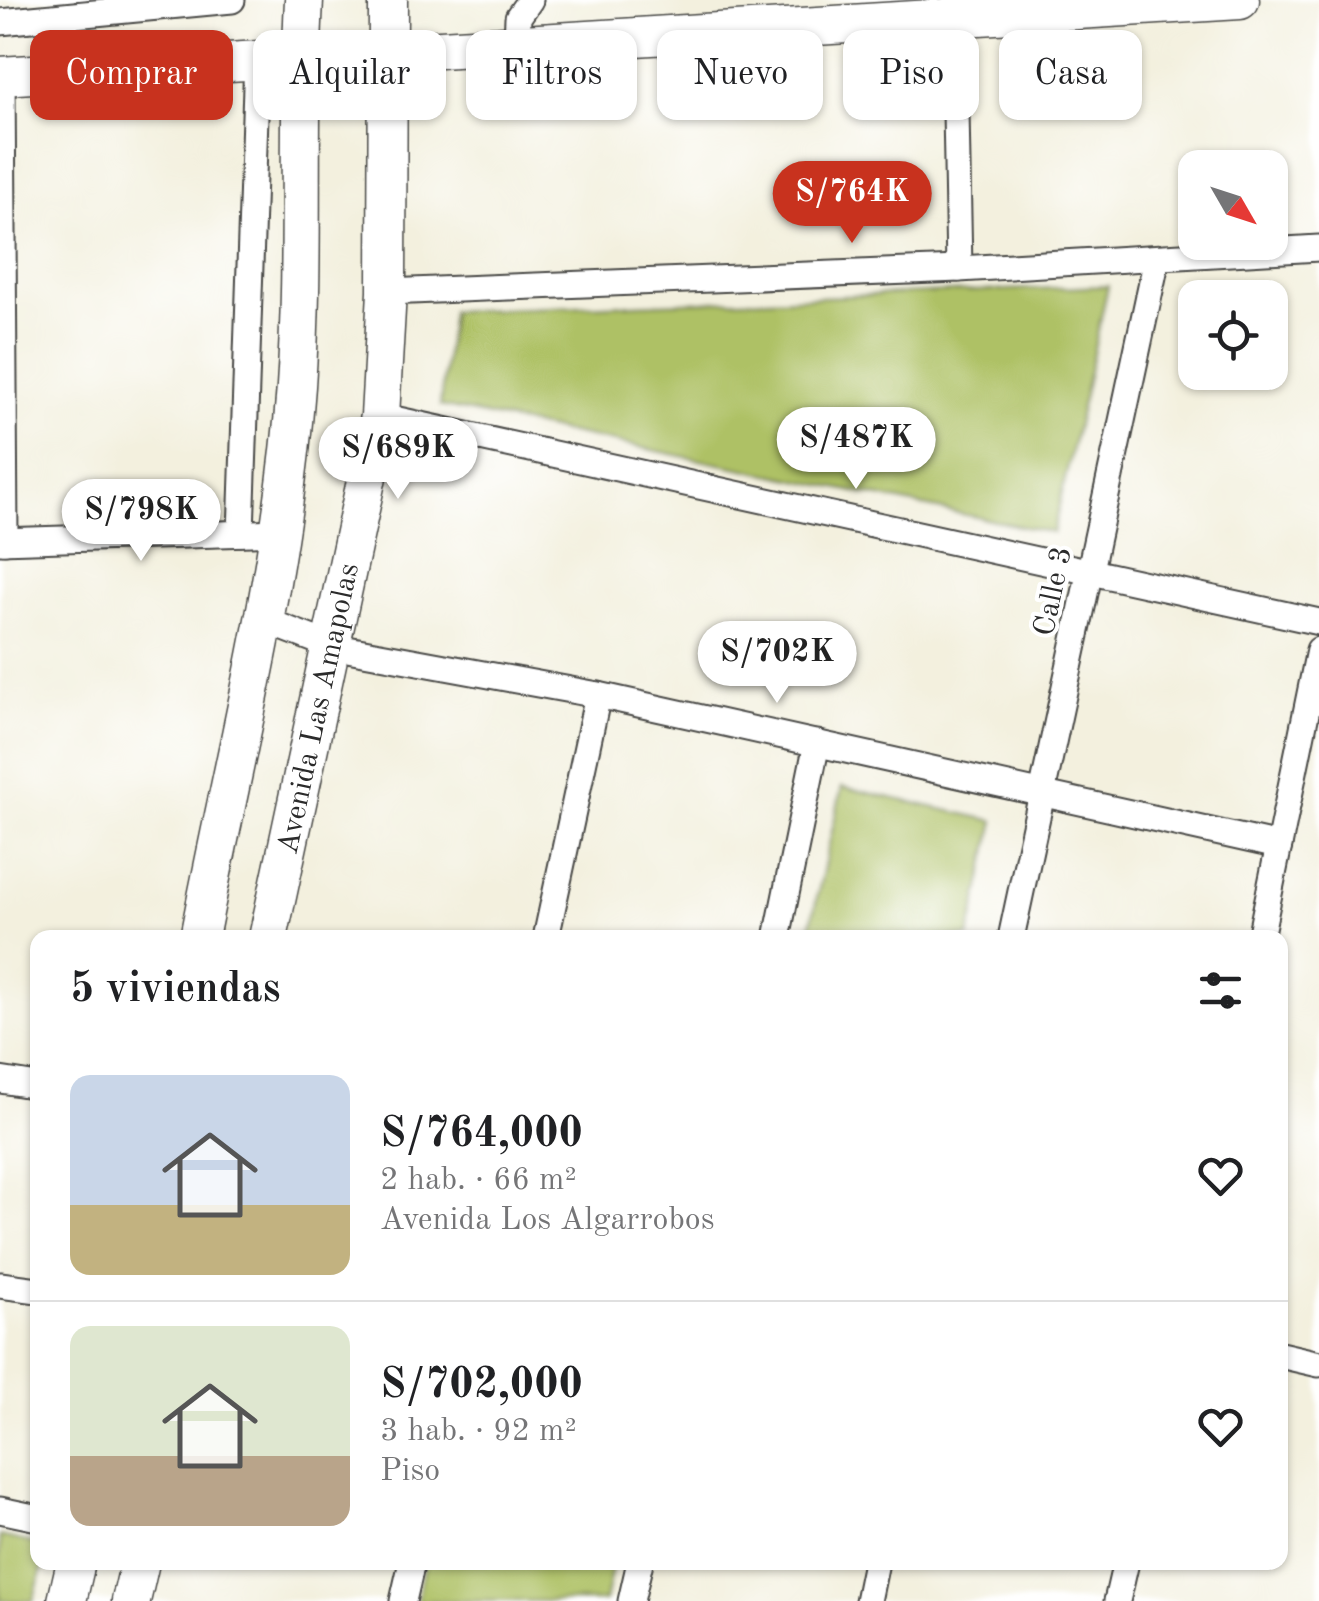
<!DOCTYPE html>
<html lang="es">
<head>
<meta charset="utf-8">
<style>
  :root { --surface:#fff; --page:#f2f2f2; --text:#202124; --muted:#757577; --line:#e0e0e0; --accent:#c8321e }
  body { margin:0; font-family:"Old Standard TT",serif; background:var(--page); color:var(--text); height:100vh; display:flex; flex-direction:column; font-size:38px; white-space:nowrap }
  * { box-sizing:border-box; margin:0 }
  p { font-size:32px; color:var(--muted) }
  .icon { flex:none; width:55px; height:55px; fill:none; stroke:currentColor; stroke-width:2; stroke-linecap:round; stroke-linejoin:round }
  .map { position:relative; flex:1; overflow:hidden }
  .sheet { position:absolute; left:30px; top:930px; width:1258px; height:640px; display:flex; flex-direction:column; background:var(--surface); border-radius:20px; box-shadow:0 2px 8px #0004 }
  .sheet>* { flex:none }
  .hud { position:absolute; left:30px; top:30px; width:1260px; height:90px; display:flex; gap:20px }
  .needle { width:65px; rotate:129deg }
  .fabs { position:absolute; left:1178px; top:150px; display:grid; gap:20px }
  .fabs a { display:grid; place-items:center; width:110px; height:110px; border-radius:20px; background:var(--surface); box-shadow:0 2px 8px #0004; font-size:50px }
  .price { position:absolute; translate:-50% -85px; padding:0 22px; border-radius:35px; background:#fff; color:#222; font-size:32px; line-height:65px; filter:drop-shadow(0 2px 5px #0008) }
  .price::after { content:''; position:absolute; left:50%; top:60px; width:30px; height:22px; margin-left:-15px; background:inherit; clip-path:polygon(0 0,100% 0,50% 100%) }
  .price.selected { background:var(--accent); color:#fff }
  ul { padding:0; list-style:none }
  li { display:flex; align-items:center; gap:30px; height:250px; padding:0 40px }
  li+li { border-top:2px solid var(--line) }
  li span { display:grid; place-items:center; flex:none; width:280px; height:200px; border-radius:20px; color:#555 }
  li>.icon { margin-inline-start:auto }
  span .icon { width:120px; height:120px; fill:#fffc; stroke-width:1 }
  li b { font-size:42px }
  h2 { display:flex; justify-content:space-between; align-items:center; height:120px; padding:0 40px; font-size:42px }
  .chip { padding:0 35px; border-radius:20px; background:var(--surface); box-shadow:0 2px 8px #0004; font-size:35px; line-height:90px }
  .chip.selected { background:var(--accent); color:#fff }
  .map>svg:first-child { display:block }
  .green { fill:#aec165; stroke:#6c7648; stroke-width:2.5 }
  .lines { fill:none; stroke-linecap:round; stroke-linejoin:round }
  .street-casing { stroke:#494946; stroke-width:29 }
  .secondary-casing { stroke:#494946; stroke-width:41 }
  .street { stroke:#fff; stroke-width:25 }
  .secondary { stroke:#fff; stroke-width:38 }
  .labels { text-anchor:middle; stroke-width:8; stroke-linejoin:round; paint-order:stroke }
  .street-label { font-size:30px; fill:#2b2b2b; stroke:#fff }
</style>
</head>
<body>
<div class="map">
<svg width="1319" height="1601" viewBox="0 0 1319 1601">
  <rect width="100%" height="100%" fill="#fff"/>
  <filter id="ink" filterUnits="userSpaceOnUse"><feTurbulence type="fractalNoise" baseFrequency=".01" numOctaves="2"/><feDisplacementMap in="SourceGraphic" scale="20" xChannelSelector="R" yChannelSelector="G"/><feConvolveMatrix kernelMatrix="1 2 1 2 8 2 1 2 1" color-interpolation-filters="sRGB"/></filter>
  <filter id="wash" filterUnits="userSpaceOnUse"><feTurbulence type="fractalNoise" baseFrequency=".0048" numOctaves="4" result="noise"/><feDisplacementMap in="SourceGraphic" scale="40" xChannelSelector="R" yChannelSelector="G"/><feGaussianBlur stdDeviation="2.25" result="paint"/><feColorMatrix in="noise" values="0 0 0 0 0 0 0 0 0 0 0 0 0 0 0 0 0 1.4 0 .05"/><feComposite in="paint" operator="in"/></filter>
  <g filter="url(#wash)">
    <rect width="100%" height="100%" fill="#f3f0de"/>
    <g class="green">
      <path d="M1108 286 1053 533 440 406 451 311Z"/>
      <path d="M842 787 995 821 969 937H808Z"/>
      <path d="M0 1536 37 1544 38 1562 44 1563 33 1601H0Z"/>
      <path d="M425 1563V1562L613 1563 605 1601H417Z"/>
    </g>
  </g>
  <g filter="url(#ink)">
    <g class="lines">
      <g class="street-casing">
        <g id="street">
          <path d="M954 5 959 269"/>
          <path d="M0 22 232 0"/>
          <path d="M517 42 518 17 530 0"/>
          <path d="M2 76 5 541"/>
          <path d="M387 292 959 269 1319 248"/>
          <path d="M380 416 1319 622"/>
          <path d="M241 533 257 57"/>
          <path d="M0 541 280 532"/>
          <path d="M261 619 331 646 598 695 1279 846"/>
          <path d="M546 938 598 695"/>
          <path d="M777 938 817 743"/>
          <path d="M1011 938 1157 258"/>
          <path d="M1260 938 1319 650"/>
          <path d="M0 1080 38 1086"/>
          <path d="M0 1285 38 1290"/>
          <path d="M1280 1355 1319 1364"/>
          <path d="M0 1510 38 1518"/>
          <path d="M403 1601 412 1562"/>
          <path d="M631 1601 640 1562"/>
          <path d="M868 1601 876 1562"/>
          <path d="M1117 1601 1126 1562"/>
        </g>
      </g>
      <g class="secondary-casing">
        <g id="secondary">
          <path d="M0 76 1240 0"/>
          <path d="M199 938C234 755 283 572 296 386 305 258 297 128 304 0"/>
          <path id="s1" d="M268 938 380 416 387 292 388 0"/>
          <path d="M67 1601 76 1562"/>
          <path d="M131 1601 140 1562"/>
        </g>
      </g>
      <use href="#street" class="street"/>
      <use href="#secondary" class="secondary"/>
    </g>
  </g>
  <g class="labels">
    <g class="street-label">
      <text transform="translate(1052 591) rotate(-78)" y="10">Calle 3</text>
      <text dy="10" stroke="none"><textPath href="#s1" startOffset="235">Avenida Las Amapolas</textPath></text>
    </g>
  </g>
</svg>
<div class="fabs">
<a><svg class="needle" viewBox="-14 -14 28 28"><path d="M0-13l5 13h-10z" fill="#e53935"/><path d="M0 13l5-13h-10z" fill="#757577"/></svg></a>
<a><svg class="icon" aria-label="locate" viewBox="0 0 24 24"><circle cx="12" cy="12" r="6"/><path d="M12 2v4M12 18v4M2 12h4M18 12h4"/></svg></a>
</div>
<b class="price selected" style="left:852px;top:246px">S/764K</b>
<b class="price" style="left:856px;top:492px">S/487K</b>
<b class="price" style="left:398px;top:502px">S/689K</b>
<b class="price" style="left:141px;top:564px">S/798K</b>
<b class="price" style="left:777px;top:706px">S/702K</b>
<div class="hud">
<a class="chip selected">Comprar</a>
<a class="chip">Alquilar</a>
<a class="chip">Filtros</a>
<a class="chip">Nuevo</a>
<a class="chip">Piso</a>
<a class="chip">Casa</a>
</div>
<section class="sheet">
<h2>5 viviendas<svg class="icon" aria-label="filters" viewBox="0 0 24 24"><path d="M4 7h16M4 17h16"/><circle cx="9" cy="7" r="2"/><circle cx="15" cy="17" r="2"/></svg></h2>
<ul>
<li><span style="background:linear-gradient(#c9d6e8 65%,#c2b280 0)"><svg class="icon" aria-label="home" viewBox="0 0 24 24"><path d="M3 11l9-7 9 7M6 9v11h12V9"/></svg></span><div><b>S/764,000</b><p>2 hab. · 66 m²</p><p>Avenida Los Algarrobos</p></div><svg class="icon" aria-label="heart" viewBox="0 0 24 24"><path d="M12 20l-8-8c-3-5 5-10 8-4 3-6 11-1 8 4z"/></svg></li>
<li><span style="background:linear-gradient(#dfe7d0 65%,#b9a48a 0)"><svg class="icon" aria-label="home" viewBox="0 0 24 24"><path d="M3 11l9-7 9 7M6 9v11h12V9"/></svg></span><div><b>S/702,000</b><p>3 hab. · 92 m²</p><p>Piso</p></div><svg class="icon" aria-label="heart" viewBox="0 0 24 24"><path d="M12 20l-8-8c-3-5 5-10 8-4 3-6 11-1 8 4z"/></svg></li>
</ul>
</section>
</div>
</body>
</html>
